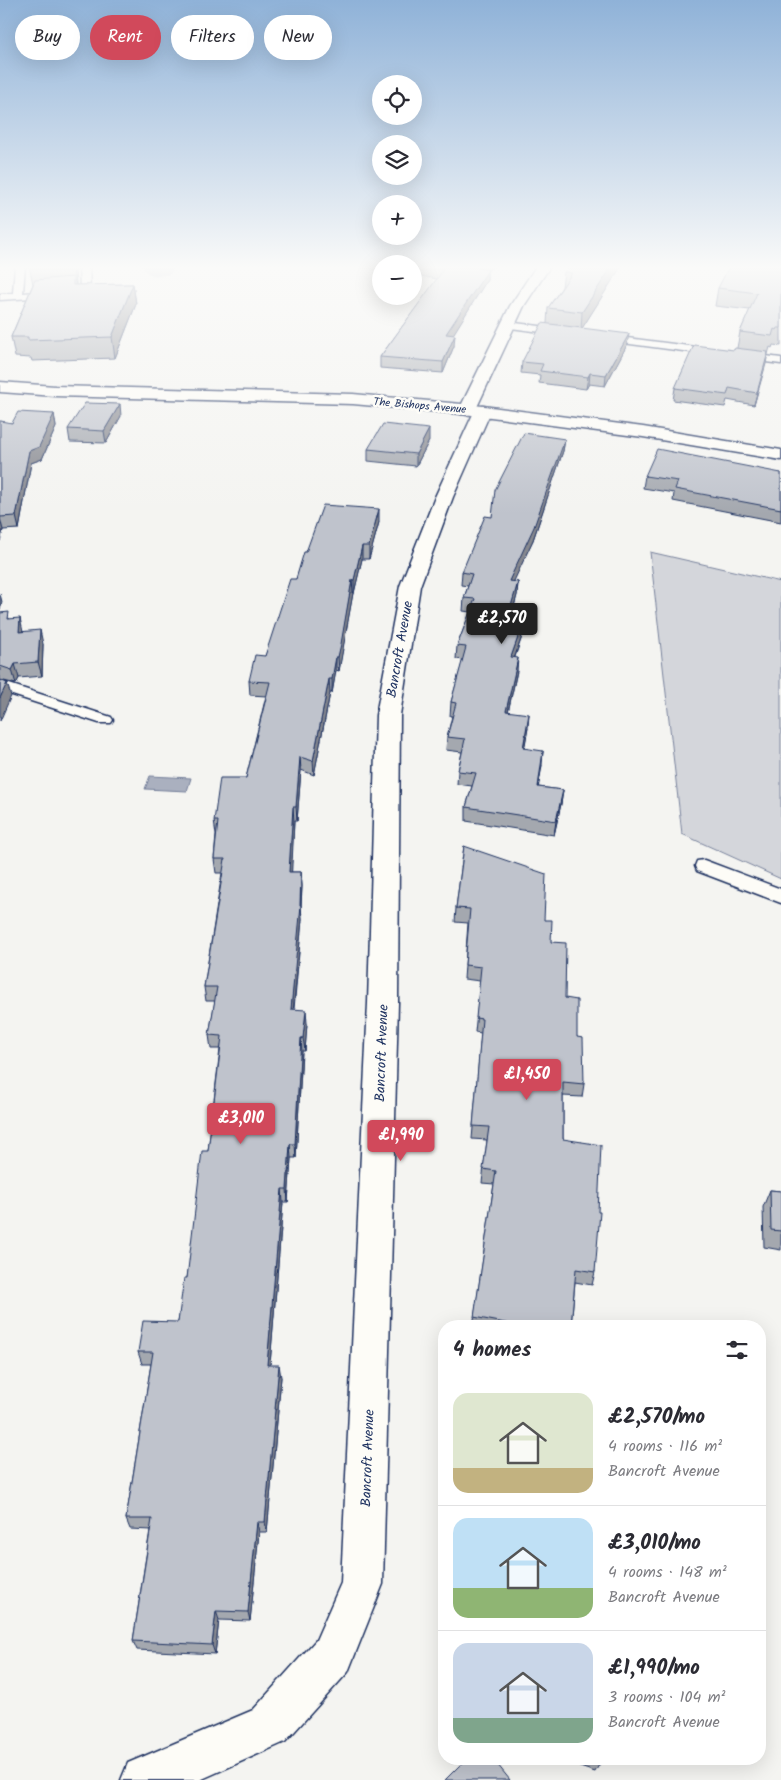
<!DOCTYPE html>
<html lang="en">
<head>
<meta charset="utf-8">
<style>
  :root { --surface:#fff; --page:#f2f2f3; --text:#2b2b33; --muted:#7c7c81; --line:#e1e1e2; --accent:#d1495b }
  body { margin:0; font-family:Kalam,sans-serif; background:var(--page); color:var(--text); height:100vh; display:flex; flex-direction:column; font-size:19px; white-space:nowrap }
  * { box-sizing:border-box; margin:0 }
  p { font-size:16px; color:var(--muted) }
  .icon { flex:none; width:28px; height:28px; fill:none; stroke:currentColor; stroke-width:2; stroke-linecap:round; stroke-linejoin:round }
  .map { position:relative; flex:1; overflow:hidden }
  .side { position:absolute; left:438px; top:1320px; width:328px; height:445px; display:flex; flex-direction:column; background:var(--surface); border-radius:20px; box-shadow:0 5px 20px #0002 }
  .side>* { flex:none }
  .top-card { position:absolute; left:15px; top:15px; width:348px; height:45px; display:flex; gap:10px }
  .fabs { position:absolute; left:372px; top:75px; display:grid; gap:10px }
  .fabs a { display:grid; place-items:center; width:50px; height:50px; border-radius:50%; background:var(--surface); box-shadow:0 5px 20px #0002; font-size:25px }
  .price { position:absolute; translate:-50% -42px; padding:0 11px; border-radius:5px; background:var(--accent); color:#fff; font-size:16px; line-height:32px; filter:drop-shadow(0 1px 2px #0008) }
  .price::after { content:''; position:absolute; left:50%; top:30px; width:15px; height:11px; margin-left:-8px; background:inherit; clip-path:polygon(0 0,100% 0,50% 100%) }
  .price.active { background:#222; color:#fff }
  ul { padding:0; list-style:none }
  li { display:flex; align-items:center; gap:15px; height:125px; padding:0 15px }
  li+li { border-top:1px solid var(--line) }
  li span { display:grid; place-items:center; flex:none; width:140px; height:100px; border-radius:15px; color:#555 }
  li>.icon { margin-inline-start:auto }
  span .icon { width:60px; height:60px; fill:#fffc; stroke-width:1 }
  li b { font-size:21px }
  h2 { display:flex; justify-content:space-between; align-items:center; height:60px; padding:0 15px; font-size:21px }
  .pill { padding:0 18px; border-radius:22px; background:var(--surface); box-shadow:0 5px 20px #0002; font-size:18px; line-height:45px }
  .pill.active { background:var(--accent); color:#fff }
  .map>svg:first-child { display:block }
  .green { fill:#d4d6db; stroke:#78829c }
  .water { fill:#aab0bf; stroke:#717c98 }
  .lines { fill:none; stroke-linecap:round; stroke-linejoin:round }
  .river { fill:#aab0bf; fill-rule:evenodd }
  .lane-casing { stroke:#1b2f5e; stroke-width:3 }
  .street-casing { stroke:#1b2f5e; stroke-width:3 }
  .secondary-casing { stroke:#1b2f5e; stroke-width:3 }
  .lane { fill:#fdfcf7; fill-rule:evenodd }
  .street { fill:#fdfcf7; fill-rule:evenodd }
  .secondary { fill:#fdfcf7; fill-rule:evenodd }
  .wall { fill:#a4a8af; stroke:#1b2f5e }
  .shaded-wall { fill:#86888f; stroke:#1b2f5e }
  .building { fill:#bfc3cc; stroke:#1b2f5e }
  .labels { text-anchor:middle; stroke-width:5; stroke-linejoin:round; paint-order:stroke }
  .far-street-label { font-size:11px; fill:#1b2f5e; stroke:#fdfcf7 }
  .street-label { font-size:14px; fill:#1b2f5e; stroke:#fdfcf7 }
</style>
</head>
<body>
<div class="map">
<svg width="781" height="1780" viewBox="0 0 781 1780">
  <rect width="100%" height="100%" fill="#f4f4f1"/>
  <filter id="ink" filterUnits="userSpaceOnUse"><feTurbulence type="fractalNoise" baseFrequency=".02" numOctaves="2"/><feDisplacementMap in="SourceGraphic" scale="10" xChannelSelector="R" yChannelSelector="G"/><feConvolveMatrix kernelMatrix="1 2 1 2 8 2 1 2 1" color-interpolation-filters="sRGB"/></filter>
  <g filter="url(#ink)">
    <path class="green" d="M650 552 781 582V879L682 834Z"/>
    <path class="water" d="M150 776 191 778 187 791 145 789Z"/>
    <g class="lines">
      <path class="river" d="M141 265H173L175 267 170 274C157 277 148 277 141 265Z"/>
      <g class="lane-casing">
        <g id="lane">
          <path d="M15 265H25L23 293 77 289 80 288 79 265H89L90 289 79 295 0 300V294L13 293Z"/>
          <path d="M507 322 564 329 569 332 564 335 503 327V323Z"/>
          <path d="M604 335 781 358V364L600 340 599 338 600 336Z"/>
          <path d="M0 681 111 717 113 720 111 723H99L0 691Z"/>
          <path d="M704 860 781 889V903L697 871 695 866 697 861Z"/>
        </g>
      </g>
      <g class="street-casing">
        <path id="street" d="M537 265H551L524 306 476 409 483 406 489 407 491 411 453 497 420 586 400 715 398 1003 383 1584 348 1672 285 1742 200 1780H121L128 1763 253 1710 316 1640 341 1583 368 1003 376 715 400 586 435 497 474 412 467 415 461 414 459 410 510 306Z"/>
      </g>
      <g class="secondary-casing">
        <path id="secondary" d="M0 382 55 386 353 394 483 406 643 427 781 450V460L643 437 483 416 353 404 55 396 0 392Z"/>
      </g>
      <use href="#lane" class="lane"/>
      <use href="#street" class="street"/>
      <use href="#secondary" class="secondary"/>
    </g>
    <g class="wall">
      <path d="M30 265H75L76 285 133 284 136 304 115 358 32 361 31 358 15 357 11 337 33 284 29 266Z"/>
      <path d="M350 265H381V270Z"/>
      <path d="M414 265H495L487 271V280L452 335 454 346 443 373 380 368V357L437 279 414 275Z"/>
      <path d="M571 265H622L582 328 627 345 605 386 589 384 586 389 539 383 540 375 521 373 522 362 547 323 548 308 562 287 564 272Z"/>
      <path d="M781 265V346L773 345 772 348 770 347 754 405 727 400 725 407 673 400 675 388 737 348 740 332 750 310 715 306 718 288Z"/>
      <path d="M54 414 56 427 42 459 31 463 19 529 3 530 0 541V421L12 423Z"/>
      <path d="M121 416 106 443 70 442 68 429Z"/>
      <path d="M565 439 563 451 533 540 513 581 518 582 517 595 514 607 528 609 527 622 515 657 517 671 508 712 528 728 524 749 542 765 538 787 563 790 561 804 554 835 466 821V807L472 786 457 784 458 771 462 752 446 750 447 737 452 716H450L451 702 463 660 456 659 457 646 470 612 463 611 464 598 468 586 461 585 462 572 492 517Z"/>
      <path d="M429 441 416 466 368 461V449Z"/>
      <path d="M781 473V522L673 501 674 493 643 488 645 476Z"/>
      <path d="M379 522 369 559H362L354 593H353L341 658 339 671 336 670 332 693H330L314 775 301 770 297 821H294L291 872H301L302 886 301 906 302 919 294 1009 307 1023 305 1051H302L296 1158H291L288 1202H283L270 1365 281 1377 267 1532H259L250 1621 219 1620 215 1654 137 1650 133 1641 150 1530 130 1529 126 1519 151 1364H142L138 1352 178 1322 187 1278 208 1151 220 1049H211L209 1035 215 1001H206L204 987 222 873H216L214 859 216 835 214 821 246 778 266 696 250 695 249 681 265 656 296 579 306 552Z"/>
      <path d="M0 613 10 619 23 632 43 644 42 676 19 678 16 684 0 680Z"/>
      <path d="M464 846 544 920 551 942 565 998 577 1037 584 1084 582 1097 563 1096V1139L595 1272 592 1285 575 1282 571 1326H473L494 1184 482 1183 487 1140 472 1139 481 1033 475 1032 480 981 464 979 468 923 455 922 456 908Z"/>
      <path d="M770 1190 781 1191V1250L764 1247 763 1207Z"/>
      <path d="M556 1759H600L599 1765 595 1772Z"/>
    </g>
    <g class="shaded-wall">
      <path d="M72 265H75L76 287Z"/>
      <path d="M482 265H495L487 271V280L446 346V334L478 268Z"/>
      <path d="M613 265H622L581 330 582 312Z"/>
      <path d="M133 284 136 304 115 358 112 337Z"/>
      <path d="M629 334 627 345 605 386 606 375Z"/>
      <path d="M455 335 454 346 443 373V362Z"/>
      <path d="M768 352 766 364 754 405 757 393Z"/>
      <path d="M590 373 589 384 586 389 588 377Z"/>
      <path d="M120 404 121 416 106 443 104 431Z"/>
      <path d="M54 414 56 427 42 459 31 463 19 529 16 516 29 451Z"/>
      <path d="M429 429V441L416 466V454Z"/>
      <path d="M565 439 563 451 533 540 508 594 509 581Z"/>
      <path d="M379 509V522L369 559V546Z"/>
      <path d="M0 518 3 530 0 541Z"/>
      <path d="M362 546V559L354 593V580Z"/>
      <path d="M352 580 353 593 339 671 338 657Z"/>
      <path d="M518 582 517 595 510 620 511 606Z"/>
      <path d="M0 594 2 602 0 610Z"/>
      <path d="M528 609 527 622 510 670 511 657Z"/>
      <path d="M20 618 23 632H19Z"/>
      <path d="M40 630 43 644 42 676 38 662Z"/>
      <path d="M336 657V670L332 693V679Z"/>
      <path d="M518 658 517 671 505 725 506 711Z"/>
      <path d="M15 664 19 678 16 684 12 670Z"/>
      <path d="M329 679 330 693 314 775 313 761Z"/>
      <path d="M7 683 11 696 0 721V698Z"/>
      <path d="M529 714 528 728 522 762 523 748Z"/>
      <path d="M543 751 542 765 536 801 538 787Z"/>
      <path d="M300 757 301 770 297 821 296 807Z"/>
      <path d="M563 790 561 804 554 835 556 821Z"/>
      <path d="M293 807 294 821 291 886 289 872Z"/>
      <path d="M301 872 302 886 301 906 302 919 292 1023 291 1009 300 905Z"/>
      <path d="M306 1010 307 1023 305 1051 303 1038Z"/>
      <path d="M301 1038 302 1051 296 1158 295 1144Z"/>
      <path d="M290 1144 291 1158 288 1202 287 1189Z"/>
      <path d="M282 1189 283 1202 269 1376 267 1365Z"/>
      <path d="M279 1365 281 1377 267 1532 265 1522Z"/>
      <path d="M257 1522 259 1532 250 1621 248 1612Z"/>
      <path d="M216 1611 219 1620 215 1654 212 1645Z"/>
    </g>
    <g class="building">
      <path d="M30 265H55L29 266Z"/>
      <path d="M418 265H482L478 268 488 270 446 334 455 335 443 362 380 357 444 269Z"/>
      <path d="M571 265H613L582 312 548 308 572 273 564 272Z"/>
      <path d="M730 265H781V328H777L776 330 774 329 772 336 740 332 757 293 718 288Z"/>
      <path d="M73 277V285L133 284 112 337 28 340V337H11L35 280Z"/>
      <path d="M542 323 629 334 606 375 590 373 588 377 540 371 543 364 522 362Z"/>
      <path d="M694 345 734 350 735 348 768 352 757 393 729 388 727 395 675 388Z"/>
      <path d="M85 403 120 404 104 431 68 429Z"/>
      <path d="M18 412 54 414 39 447 29 451 16 516 0 517V421L12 423Z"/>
      <path d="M383 424 429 429 416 454 368 449Z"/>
      <path d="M524 433 565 439 534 527 509 581 518 582 511 606 528 609 511 657 518 658 506 711 529 714 523 748 543 751 538 787 563 790 556 821 466 807 476 773 458 771 465 739 447 737 456 703 451 702 466 647 457 646 475 599 464 598 472 574 462 572 485 516 492 517 495 490Z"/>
      <path d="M657 449 781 473V509L675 489 678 481 645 476Z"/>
      <path d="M323 505 379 509 369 546H362L354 580H352L341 644 338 657H336L332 679H329L313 761 300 757 296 807H293L289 872H301L300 905H301L291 1009 306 1010 303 1038H301L295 1144H290L287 1189H282L267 1365H279L265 1522H257L248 1612 216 1611 212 1645 133 1641 152 1519H126L153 1352H138L143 1321 178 1322 184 1278H187L202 1151H208L222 1036 209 1035 217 987H204L225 859H214L218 821H214L220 778H246L270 682 249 681 255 655 265 656 290 579H296L304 552H306Z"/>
      <path d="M9 612 8 619 20 618 19 632 40 630 38 662 15 664 12 670 0 666V613Z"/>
      <path d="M0 680 7 683 0 698Z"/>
      <path d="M464 846 546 874 544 920H552L551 942 566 943 565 998 577 1000V1037L583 1038 584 1084 563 1082V1139L601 1145 598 1212H600L595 1272 576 1269 571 1326H515V1325L474 1317 496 1171 483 1169 489 1127 473 1126 482 1019 476 1018 481 967 465 965 470 909 456 908Z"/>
      <path d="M770 1190 781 1191V1231L771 1230Z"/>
      <path d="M466 1759H493L510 1780H445Z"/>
      <path d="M580 1759H600L599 1765Z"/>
    </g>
  </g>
  <linearGradient id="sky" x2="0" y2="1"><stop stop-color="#8fb2d8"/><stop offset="0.52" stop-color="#fafaf9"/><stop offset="1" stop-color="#fafaf9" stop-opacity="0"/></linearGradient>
  <rect width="781" height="514" fill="url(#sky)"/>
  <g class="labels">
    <g class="far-street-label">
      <text transform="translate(420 405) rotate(5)" y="4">The Bishops Avenue</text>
    </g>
    <g class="street-label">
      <text transform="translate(399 649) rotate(-80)" y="5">Bancroft Avenue</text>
      <text transform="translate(381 1053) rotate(-88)" y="5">Bancroft Avenue</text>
      <text transform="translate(367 1458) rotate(-88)" y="5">Bancroft Avenue</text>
    </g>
  </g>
</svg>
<div class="fabs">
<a><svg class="icon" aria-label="locate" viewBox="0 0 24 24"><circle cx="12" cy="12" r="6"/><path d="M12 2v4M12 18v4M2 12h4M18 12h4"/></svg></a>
<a><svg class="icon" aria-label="layers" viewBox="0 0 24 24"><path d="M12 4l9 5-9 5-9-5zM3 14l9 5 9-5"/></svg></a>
<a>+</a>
<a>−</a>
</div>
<b class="price active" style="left:502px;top:645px">£2,570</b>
<b class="price" style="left:527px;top:1101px">£1,450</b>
<b class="price" style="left:241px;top:1145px">£3,010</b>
<b class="price" style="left:401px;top:1162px">£1,990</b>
<div class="top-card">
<a class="pill">Buy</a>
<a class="pill active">Rent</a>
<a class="pill">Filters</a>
<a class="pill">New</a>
</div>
<section class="side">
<h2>4 homes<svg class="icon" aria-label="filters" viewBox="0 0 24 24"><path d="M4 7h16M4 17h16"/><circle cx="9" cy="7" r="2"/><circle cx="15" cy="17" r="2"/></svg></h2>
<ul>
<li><span style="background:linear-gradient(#dfe7d0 75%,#c2b280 0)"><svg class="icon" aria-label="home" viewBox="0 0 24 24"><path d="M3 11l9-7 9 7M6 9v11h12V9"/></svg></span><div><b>£2,570/mo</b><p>4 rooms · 116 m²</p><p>Bancroft Avenue</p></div></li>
<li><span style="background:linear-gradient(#bfe0f5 70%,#8fb573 0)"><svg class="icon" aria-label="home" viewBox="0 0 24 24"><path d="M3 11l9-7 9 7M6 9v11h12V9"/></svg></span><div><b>£3,010/mo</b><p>4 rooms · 148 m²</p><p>Bancroft Avenue</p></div></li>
<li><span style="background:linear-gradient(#c9d6e8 75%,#7fa58c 0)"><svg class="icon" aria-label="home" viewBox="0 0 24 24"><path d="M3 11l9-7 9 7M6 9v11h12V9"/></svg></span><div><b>£1,990/mo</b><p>3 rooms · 104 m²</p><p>Bancroft Avenue</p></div></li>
</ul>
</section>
</div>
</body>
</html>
